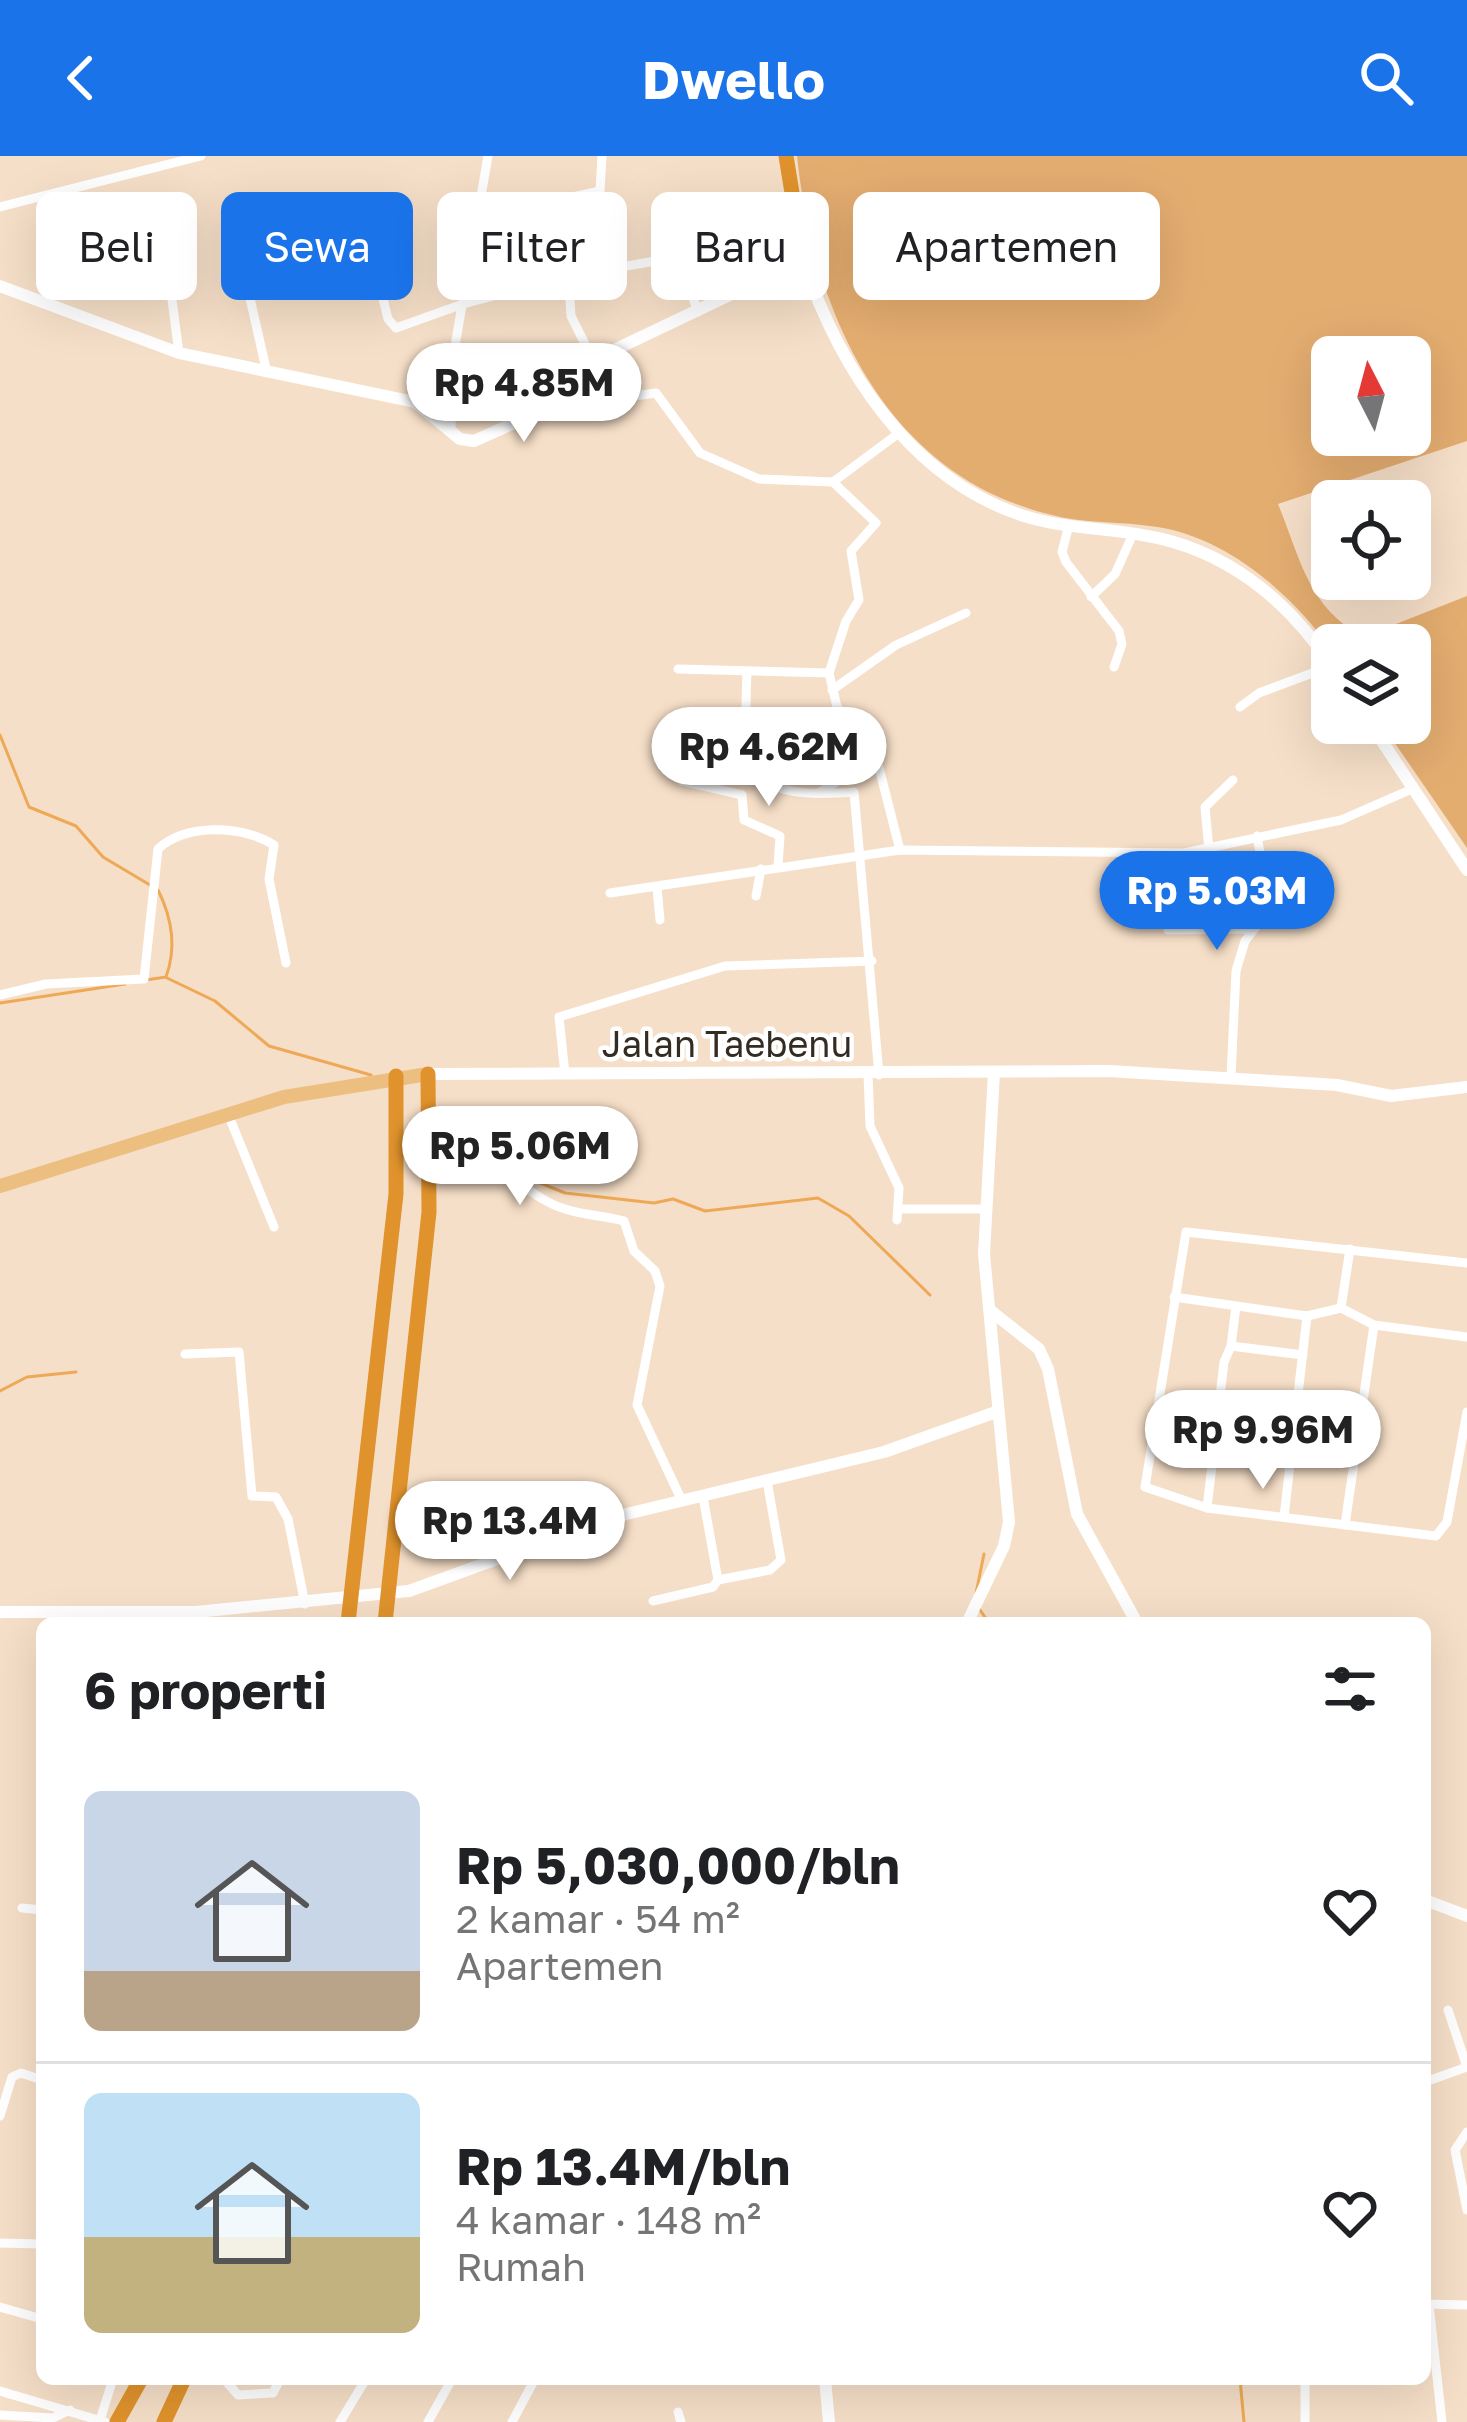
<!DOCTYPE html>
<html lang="id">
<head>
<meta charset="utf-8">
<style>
  :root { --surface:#fff; --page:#f6f6f6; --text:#202124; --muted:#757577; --line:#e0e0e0; --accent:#1a73e8 }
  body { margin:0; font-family:"Golos Text",sans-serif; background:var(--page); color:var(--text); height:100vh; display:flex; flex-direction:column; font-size:45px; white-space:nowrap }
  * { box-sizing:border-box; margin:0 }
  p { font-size:39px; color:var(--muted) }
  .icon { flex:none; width:66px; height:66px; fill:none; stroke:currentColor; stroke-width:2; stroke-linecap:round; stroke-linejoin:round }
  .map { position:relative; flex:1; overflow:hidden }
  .sheet { position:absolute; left:36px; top:1461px; width:1395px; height:768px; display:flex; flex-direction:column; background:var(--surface); border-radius:18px; box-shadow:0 12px 48px #0002 }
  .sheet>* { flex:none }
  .top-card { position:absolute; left:36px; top:36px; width:1395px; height:108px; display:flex; gap:24px }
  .needle { width:78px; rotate:354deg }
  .controls { position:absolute; left:1311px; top:180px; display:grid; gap:24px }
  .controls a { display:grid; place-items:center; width:120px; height:120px; border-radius:18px; background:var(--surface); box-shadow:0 12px 48px #0002; font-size:60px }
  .price { position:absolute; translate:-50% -102px; padding:0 27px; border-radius:42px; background:#fff; color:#222; font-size:39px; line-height:78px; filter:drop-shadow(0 3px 6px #0008) }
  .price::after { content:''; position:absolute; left:50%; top:72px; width:36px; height:27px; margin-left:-18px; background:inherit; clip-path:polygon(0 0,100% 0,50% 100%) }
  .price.selected { background:var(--accent); color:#fff }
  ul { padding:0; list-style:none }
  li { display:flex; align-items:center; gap:36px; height:300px; padding:0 48px }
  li+li { border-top:3px solid var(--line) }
  li span { display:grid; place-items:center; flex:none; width:336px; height:240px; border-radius:18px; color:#555 }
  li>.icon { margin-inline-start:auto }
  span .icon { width:144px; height:144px; fill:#fffc; stroke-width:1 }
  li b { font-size:51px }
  h2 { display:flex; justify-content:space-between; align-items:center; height:144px; padding:0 48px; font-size:51px }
  .chip { padding:0 42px; border-radius:18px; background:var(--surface); box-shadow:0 12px 48px #0002; font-size:42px; line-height:108px }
  .chip.selected { background:var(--accent); color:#fff }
  header { display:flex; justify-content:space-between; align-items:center; height:156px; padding:0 48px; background:var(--accent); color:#fff; font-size:54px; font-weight:700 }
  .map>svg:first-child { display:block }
  .green { fill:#e4ad70; fill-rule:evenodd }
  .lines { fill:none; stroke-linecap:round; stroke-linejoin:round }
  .stream { stroke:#eea956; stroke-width:3 }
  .street { stroke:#fff; stroke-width:9 }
  .secondary { stroke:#fff; stroke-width:12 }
  .primary { stroke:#ecbe80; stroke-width:14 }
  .highway { stroke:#e0932c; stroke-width:15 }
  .labels { text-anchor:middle; stroke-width:9; stroke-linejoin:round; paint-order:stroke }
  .street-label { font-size:36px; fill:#342b22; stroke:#fff }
</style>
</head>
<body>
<header><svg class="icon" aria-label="back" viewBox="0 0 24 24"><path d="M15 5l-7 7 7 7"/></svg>Dwello<svg class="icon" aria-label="search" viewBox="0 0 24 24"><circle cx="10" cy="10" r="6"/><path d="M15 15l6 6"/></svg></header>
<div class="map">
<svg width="1467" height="2266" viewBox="0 0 1467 2266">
  <rect width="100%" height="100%" fill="#f6dfc8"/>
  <path class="green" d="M797 0H1467V285L1278 348C1301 404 1308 451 1363 481L1467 440V692L1381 567H1410V489H1332V495C1294 440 1227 381 1157 371 1121 365 1083 368 1048 358 883 317 813 153 797 0ZM1332 201H1410V279H1332Z"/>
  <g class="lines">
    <g class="stream">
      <path d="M0 579 29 651 76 670 103 701 150 729"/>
      <path d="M167 822 215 845 269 890 371 919"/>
      <path d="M146 824 166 821C177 791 172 762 158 734"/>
      <path d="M0 847 125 828"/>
      <path d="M457 978 496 997 528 1022 565 1037 654 1047 673 1043 705 1055 818 1042 849 1060 930 1139"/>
      <path d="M0 1235 27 1221 76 1216"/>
      <path d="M976 1437 984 1398"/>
      <path d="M978 1451 989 1467"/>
      <path d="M1240 2223 1244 2266"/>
    </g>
    <g class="street">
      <path d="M602 0 600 35 568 42 564 53 571 160 609 236 620 242 656 237 700 297 759 323 833 326 899 277"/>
      <path d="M0 51 201 0"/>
      <path d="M232 63 267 217"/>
      <path d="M360 72 366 73 388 163 396 172 463 148 570 120 672 102 682 111 698 156"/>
      <path d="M165 91 179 197"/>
      <path d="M451 273 452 207 488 0"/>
      <path d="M1069 369 1062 396 1066 406 1119 475 1122 488 1114 511"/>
      <path d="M1091 441 1115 418 1133 378"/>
      <path d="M678 513 829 517 846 465 859 444 851 395 876 367 833 326"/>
      <path d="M747 516C743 614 744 645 854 636L879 919"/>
      <path d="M829 517 837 551 874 592 900 694"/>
      <path d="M832 534 896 489 966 457"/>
      <path d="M1240 551 1259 537 1331 510"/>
      <path d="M682 625 742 639 744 664 780 680 778 710"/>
      <path d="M818 637 877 602"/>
      <path d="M1209 694 1205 651 1233 624"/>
      <path d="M1161 698 1168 774 1252 773"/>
      <path d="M657 732 660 764"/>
      <path d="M610 737 900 694 1184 697 1341 664 1412 633"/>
      <path d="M756 740 761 713"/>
      <path d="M0 839 46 828 144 823 158 693C186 667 243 669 274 689L269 723 286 807"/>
      <path d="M565 918 559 861 725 810 872 805"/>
      <path d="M868 918 870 970 899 1032 897 1064"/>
      <path d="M1231 921 1236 815 1245 785 1270 753 1257 680"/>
      <path d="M228 958 274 1071"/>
      <path d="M429 989C498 986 503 1025 552 1048 575 1059 601 1059 624 1065L634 1095 655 1115 660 1130 637 1249 682 1345"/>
      <path d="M899 1053H987"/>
      <path d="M1467 1107 1186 1076 1145 1331 1207 1352 1436 1380 1447 1366 1467 1256"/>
      <path d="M1174 1141 1307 1160 1341 1152 1350 1093"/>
      <path d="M1341 1152 1374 1169 1345 1369"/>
      <path d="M1374 1169 1467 1181"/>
      <path d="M1231 1190 1303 1199"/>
      <path d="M185 1198 239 1196 252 1340 276 1341 288 1363 305 1448"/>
      <path d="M703 1341 718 1424 770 1414 781 1404 767 1325"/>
      <path d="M1207 1352 1224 1206 1231 1190 1236 1150"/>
      <path d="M1284 1361 1307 1160"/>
      <path d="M653 1445 713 1431 718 1424"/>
      <path d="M22 1752 42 1754"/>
      <path d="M1425 1926 1467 1911 1448 1854"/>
      <path d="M0 1960 12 1921 21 1917 42 1924"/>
      <path d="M1467 1976 1455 1994 1467 2054"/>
      <path d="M0 2087 42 2088"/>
      <path d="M1425 2148 1467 2149"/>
      <path d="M1429 2149 1442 2266"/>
      <path d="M0 2151 42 2163"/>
      <path d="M224 2223 238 2239 273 2237 280 2223"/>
      <path d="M1305 2223V2266"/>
      <path d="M0 2235 105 2266"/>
      <path d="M678 2256 681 2266"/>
      <path d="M0 2259 53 2262 70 2254"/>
      <path d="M100 2264 113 2223"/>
      <path d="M340 2266 366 2223"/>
      <path d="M428 2266 452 2223"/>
      <path d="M512 2266 535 2223"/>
    </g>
    <g class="secondary">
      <path d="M0 130 179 197 415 246 460 283 474 285 512 268 591 205 803 104C839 211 909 323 1024 360 1062 372 1103 372 1142 379 1224 392 1288 443 1332 511"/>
      <path d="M1370 567 1467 714"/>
      <path d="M428 918 1109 915 1337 929 1391 940 1467 931"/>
      <path d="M991 1155 1039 1193 1048 1213 1077 1358 1137 1467"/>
      <path d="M0 1456H196L409 1435 610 1362 884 1296 996 1256"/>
      <path d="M967 1467 1004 1390 1009 1366 984 1098 994 916"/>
      <path d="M1425 1744 1467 1760"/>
      <path d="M825 2223 829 2266"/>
    </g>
    <path class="primary" d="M0 1030 284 941 428 918"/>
    <g class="highway">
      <path d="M786 0 803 104"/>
      <path d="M348 1467 396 1038V920"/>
      <path d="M385 1467 429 1056 428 918"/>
      <path d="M117 2266 141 2223"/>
      <path d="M164 2266 184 2223"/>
    </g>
  </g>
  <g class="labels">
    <g class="street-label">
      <text x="727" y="901">Jalan Taebenu</text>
    </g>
  </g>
</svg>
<div class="controls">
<a><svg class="needle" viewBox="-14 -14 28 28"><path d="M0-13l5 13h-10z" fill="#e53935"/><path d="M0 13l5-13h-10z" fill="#757577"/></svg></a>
<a><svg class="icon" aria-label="locate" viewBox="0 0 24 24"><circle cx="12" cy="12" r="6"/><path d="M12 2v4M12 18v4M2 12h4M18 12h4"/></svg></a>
<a><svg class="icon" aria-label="layers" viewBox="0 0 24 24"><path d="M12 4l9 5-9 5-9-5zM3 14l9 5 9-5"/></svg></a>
</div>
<b class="price" style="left:524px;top:289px">Rp 4.85M</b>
<b class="price" style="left:769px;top:653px">Rp 4.62M</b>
<b class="price selected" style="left:1217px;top:797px">Rp 5.03M</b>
<b class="price" style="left:520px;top:1052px">Rp 5.06M</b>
<b class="price" style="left:1263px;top:1336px">Rp 9.96M</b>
<b class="price" style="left:510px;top:1427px">Rp 13.4M</b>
<div class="top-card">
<a class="chip">Beli</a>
<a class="chip selected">Sewa</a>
<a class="chip">Filter</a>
<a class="chip">Baru</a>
<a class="chip">Apartemen</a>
</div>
<section class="sheet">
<h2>6 properti<svg class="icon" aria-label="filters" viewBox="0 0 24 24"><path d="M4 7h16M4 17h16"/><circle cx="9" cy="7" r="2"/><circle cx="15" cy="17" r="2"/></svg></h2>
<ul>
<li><span style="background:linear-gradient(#c9d6e8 75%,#b9a48a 0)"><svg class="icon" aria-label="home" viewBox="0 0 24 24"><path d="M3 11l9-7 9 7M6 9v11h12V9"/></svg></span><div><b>Rp 5,030,000/bln</b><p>2 kamar · 54 m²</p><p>Apartemen</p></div><svg class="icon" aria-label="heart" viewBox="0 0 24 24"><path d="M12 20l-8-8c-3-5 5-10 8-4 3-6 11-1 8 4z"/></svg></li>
<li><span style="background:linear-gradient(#bfe0f5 60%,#c2b280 0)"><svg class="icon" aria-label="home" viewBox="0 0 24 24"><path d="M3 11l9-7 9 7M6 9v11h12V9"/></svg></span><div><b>Rp 13.4M/bln</b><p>4 kamar · 148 m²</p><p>Rumah</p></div><svg class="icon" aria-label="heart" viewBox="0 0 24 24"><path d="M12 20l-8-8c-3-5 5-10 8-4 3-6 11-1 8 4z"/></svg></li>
</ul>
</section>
</div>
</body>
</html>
